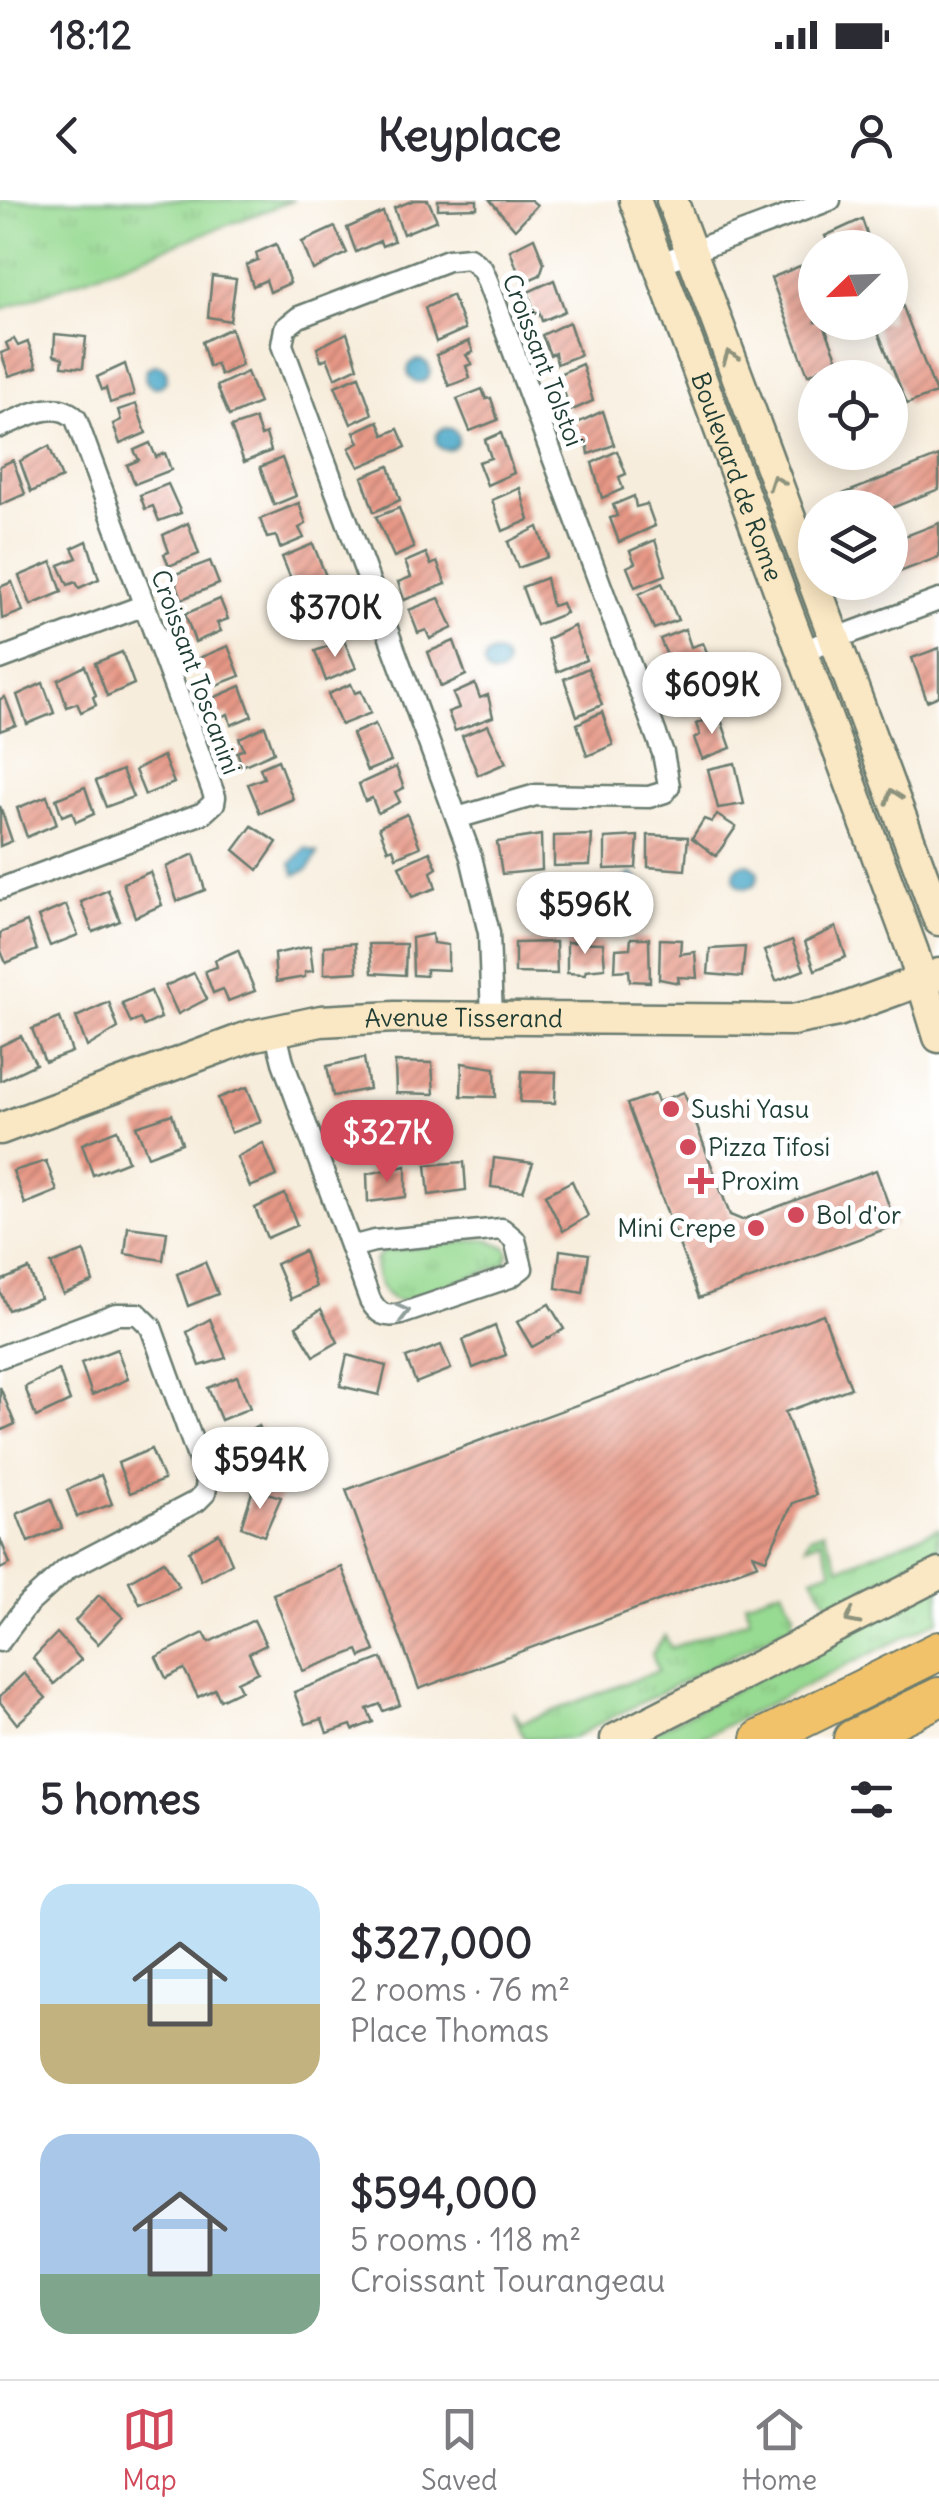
<!DOCTYPE html>
<html lang="en">
<head>
<meta charset="utf-8">
<style>
  :root { --surface:#fff; --page:#f2f2f3; --text:#2b2b33; --muted:#7c7c81; --line:#e1e1e2; --accent:#d1495b }
  body { margin:0; font-family:Delius,sans-serif; background:var(--page); color:var(--text); height:100vh; display:flex; flex-direction:column; font-size:38px; white-space:nowrap }
  * { box-sizing:border-box; margin:0 }
  p { font-size:32px; color:var(--muted) }
  .icon { flex:none; width:55px; height:55px; fill:none; stroke:currentColor; stroke-width:2; stroke-linecap:round; stroke-linejoin:round }
  .map { position:relative; height:1539px; overflow:hidden }
  .sheet { display:flex; flex-direction:column; background:var(--surface); flex:1 }
  .sheet>* { flex:none }
  .needle { width:65px; rotate:247deg }
  .controls { position:absolute; left:798px; top:30px; display:grid; gap:20px }
  .controls a { display:grid; place-items:center; width:110px; height:110px; border-radius:50%; background:var(--surface); box-shadow:0 5px 25px #0003; font-size:50px }
  .price { position:absolute; translate:-50% -85px; padding:0 22px; border-radius:35px; background:#fff; color:#222; font-size:32px; line-height:65px; filter:drop-shadow(0 2px 5px #0008) }
  .price::after { content:''; position:absolute; left:50%; top:60px; width:30px; height:22px; margin-left:-15px; background:inherit; clip-path:polygon(0 0,100% 0,50% 100%) }
  .price.selected { background:var(--accent); color:#fff }
  ul { padding:0; list-style:none }
  li { display:flex; align-items:center; gap:30px; height:250px; padding:0 40px }
  li span { display:grid; place-items:center; flex:none; width:280px; height:200px; border-radius:30px; color:#555 }
  li>.icon { margin-inline-start:auto }
  span .icon { width:120px; height:120px; fill:#fffc; stroke-width:1 }
  li b { font-size:42px }
  h2 { display:flex; justify-content:space-between; align-items:center; height:120px; padding:0 40px; font-size:42px }
  .status { display:flex; justify-content:space-between; align-items:center; height:70px; padding:0 50px; background:var(--surface); direction:ltr }
  .status svg { height:28px; fill:currentColor }
  header { display:flex; justify-content:space-between; align-items:center; height:130px; padding:0 40px; background:var(--surface); font-size:45px; font-weight:700 }
  .menu { display:flex; justify-content:space-around; align-items:center; height:140px; border-top:2px solid var(--line); background:var(--surface); font-size:28px; color:var(--muted) }
  .menu a { display:grid; justify-items:center; gap:5px }
  .menu .selected { color:var(--accent) }
  .map>svg:first-child { display:block }
  .grass { fill:url(#grass-tufts); stroke:#5b8c63; stroke-width:2.5 }
  .water { fill:#4aa7c8; stroke:#34727e; stroke-width:2.5 }
  .building { fill:url(#building-hatch) }
  .lines { fill:none; stroke-linecap:round; stroke-linejoin:round }
  .street-casing { stroke:#6b7b6f; stroke-width:25 }
  .secondary-casing { stroke:#6b7b6f; stroke-width:35 }
  .highway-casing { stroke:#6b7b6f; stroke-width:42 }
  .street { stroke:#fff; stroke-width:20 }
  .secondary { stroke:#fae7c3; stroke-width:30 }
  .highway { stroke:#f2c26a; stroke-width:38 }
  .oneway { stroke:#8c927c }
  .oneway2 { stroke:#8f9e9a }
  .poi-dot { fill:#d1495b; stroke:#fff; stroke-width:4 }
  .labels { text-anchor:middle; stroke-width:10; stroke-linejoin:round; paint-order:stroke }
  .street-label { font-size:25px; fill:#1f3d34; stroke:#fff }
  .poi-label { font-size:25px; fill:#1f3d34; stroke:#fff; text-anchor:start }
</style>
</head>
<body>
<div class="status"><b>18:12</b><svg viewBox="0 0 49 12"><path d="M0 12V9h3v3zM5 12V6h3v6zM10 12V3h3v9zM15 12V0h3v12zM26 1h20v11H26zM47 4h2v5h-2z"/></svg></div>
<header><svg class="icon" aria-label="back" viewBox="0 0 24 24"><path d="M15 5l-7 7 7 7"/></svg>Keyplace<svg class="icon" aria-label="person" viewBox="0 0 24 24"><circle cx="12" cy="8" r="4"/><path d="M4 21q1-7 8-7t8 7"/></svg></header>
<div class="map">
<svg width="939" height="1539" viewBox="0 0 939 1539">
  <defs>
    <pattern id="grass-tufts" width="24" height="20" patternUnits="userSpaceOnUse" patternTransform="scale(2.5)"><rect width="24" height="20" fill="#97da92"/><path d="M3 7l-1-3M5 7V3M7 7l1-3M15 17l-1-3M17 17v-4M19 17l1-3" fill="none" stroke="#82bc7e"/></pattern>
    <pattern id="building-hatch" width="6" height="6" patternUnits="userSpaceOnUse" patternTransform="scale(2.5)"><rect width="6" height="6" fill="#e79886"/><path d="M-1 1l2-2M0 6l6-6M5 7l2-2" fill="none" stroke="#bb7d6e"/></pattern>
  </defs>
  <rect width="100%" height="100%" fill="#fff"/>
  <filter id="ink" filterUnits="userSpaceOnUse"><feTurbulence type="fractalNoise" baseFrequency=".01" numOctaves="2"/><feDisplacementMap in="SourceGraphic" scale="20" xChannelSelector="R" yChannelSelector="G"/><feConvolveMatrix kernelMatrix="1 2 1 2 8 2 1 2 1" color-interpolation-filters="sRGB"/></filter>
  <filter id="wash" filterUnits="userSpaceOnUse"><feTurbulence type="fractalNoise" baseFrequency=".0048" numOctaves="4" result="noise"/><feDisplacementMap in="SourceGraphic" scale="40" xChannelSelector="R" yChannelSelector="G"/><feGaussianBlur stdDeviation="2.25" result="paint"/><feColorMatrix in="noise" values="0 0 0 0 0 0 0 0 0 0 0 0 0 0 0 0 0 1.4 0 .05"/><feComposite in="paint" operator="in"/></filter>
  <g filter="url(#wash)">
    <rect width="100%" height="100%" fill="#f7eddc"/>
    <g class="grass">
      <path d="M0 0H294L0 110Z"/>
      <path d="M488 1039 506 1047 509 1053 504 1065 402 1101C383 1100 376 1079 375 1061L383 1051Z"/>
      <path d="M939 1328V1350L835 1404 826 1400 813 1377 832 1370 821 1340 806 1346 810 1336 824 1331 839 1368Z"/>
      <path d="M939 1386V1420L698 1539H640Z"/>
      <path d="M782 1389 794 1413 792 1425 570 1539H524L513 1510 521 1523 658 1471 652 1454 665 1436 671 1448 750 1419 745 1402Z"/>
    </g>
    <g class="water">
      <circle cx="419" cy="171" r="11"/>
      <circle cx="156" cy="176" r="11"/>
      <circle cx="447" cy="239" r="11"/>
      <circle cx="495" cy="464" r="11"/>
      <path d="M305 648 318 653 309 669 295 675 291 664Z"/>
      <circle cx="746" cy="676" r="12"/>
      <path d="M632 673 640 682 639 703H625V691L619 684Z"/>
    </g>
    <g id="blocks">
      <g class="building">
        <path d="M414 0H428L437 20 403 34 394 8Z"/>
        <path d="M438 0H477V8L438 9Z"/>
        <path d="M490 0H531L537 5 515 29Z"/>
        <path d="M383 12 394 41 382 46 380 41 356 52 347 28Z"/>
        <path d="M862 19 872 48H830L825 36Z"/>
        <path d="M335 27 347 53 313 70 302 42Z"/>
        <path d="M534 38 544 63 540 75 522 83 510 50Z"/>
        <path d="M276 44 290 83 270 92 266 80 253 86 246 65 258 60 256 53Z"/>
        <path d="M800 66 815 103V122H823L838 160 808 175 771 78Z"/>
        <path d="M212 76 236 79 230 121 208 117Z"/>
        <path d="M554 80 565 111 542 121 539 112 535 114 528 92Z"/>
        <path d="M452 95 465 129 436 142 425 108Z"/>
        <path d="M900 99 936 193 907 204 874 122H890V103Z"/>
        <path d="M569 122 580 155 557 164 555 153 550 155 542 135Z"/>
        <path d="M231 128 242 165 221 175 216 164 209 167 202 142Z"/>
        <path d="M347 133 358 167 335 178 327 158 321 161 317 148Z"/>
        <path d="M55 134 86 137 83 168 62 166 63 158 54 155Z"/>
        <path d="M14 139 18 146 28 142 37 167 9 176 1 153 9 150 6 143Z"/>
        <path d="M469 141 473 152 466 155 472 164 466 166 470 178 449 186 436 155Z"/>
        <path d="M125 164 134 195 110 203 106 188 102 190 97 177Z"/>
        <path d="M582 164 593 201 570 211 559 174Z"/>
        <path d="M858 166 862 178H828V177Z"/>
        <path d="M247 172 259 203 229 216 217 186Z"/>
        <path d="M359 176 372 214 351 224 335 186Z"/>
        <path d="M482 189 486 199 491 198 498 220 470 231 457 199Z"/>
        <path d="M136 204 146 233 120 244 113 224 121 220 118 210Z"/>
        <path d="M603 211 614 245 589 254 587 242 581 244 575 224Z"/>
        <path d="M255 219 261 236 266 234 271 251 244 262 231 227Z"/>
        <path d="M378 221 384 235 398 229 406 247 359 267 349 248 359 243 354 232Z"/>
        <path d="M501 233 514 273 487 285 478 262 491 258 485 240Z"/>
        <path d="M150 243 156 257 165 253 171 270 135 284 127 265 139 260 134 250Z"/>
        <path d="M49 246 62 278 31 292 20 261Z"/>
        <path d="M617 251 626 274 619 277 623 289 602 298 592 263Z"/>
        <path d="M939 256V289L892 308H849L843 294Z"/>
        <path d="M282 258 296 296 274 305 260 267Z"/>
        <path d="M13 260 25 294 0 305V266Z"/>
        <path d="M389 266 400 300 374 312 362 277Z"/>
        <path d="M168 284 181 313 159 321 153 306 145 309 140 295Z"/>
        <path d="M520 288 529 320 503 331 492 300Z"/>
        <path d="M634 296 636 307 647 304 655 326 619 342 610 318 617 316 613 305Z"/>
        <path d="M299 303 306 324 299 328 304 338 280 348 276 336 267 338 260 319Z"/>
        <path d="M399 308 414 348 394 357 376 317Z"/>
        <path d="M188 323 199 354 169 366 164 354 169 352 163 335Z"/>
        <path d="M939 323V357L897 373 890 356V342Z"/>
        <path d="M538 327 548 357 518 368 508 342Z"/>
        <path d="M655 340 666 375 635 387 627 367 635 363 630 351Z"/>
        <path d="M87 341 99 379 79 388 76 382 68 385 59 365 77 358 72 348Z"/>
        <path d="M313 344 328 381 305 389 301 380 293 384 282 357Z"/>
        <path d="M426 353 431 365 437 362 446 384 404 400 398 382 411 377 405 362Z"/>
        <path d="M210 361 219 384 182 399 173 375Z"/>
        <path d="M52 362 62 392 31 405 19 376Z"/>
        <path d="M546 378 552 406 562 403 566 413 536 425 522 387Z"/>
        <path d="M12 382 23 411 2 419 0 387Z"/>
        <path d="M662 383 678 420 654 429 639 394Z"/>
        <path d="M334 387 349 425 322 437 306 400Z"/>
        <path d="M439 398 453 428 430 439 426 430 418 433 409 410Z"/>
        <path d="M220 399 228 419 217 423 221 431 195 442 185 414Z"/>
        <path d="M574 426 586 460 557 472 547 439Z"/>
        <path d="M685 429 691 447 703 443 709 457 674 472 660 439Z"/>
        <path d="M344 440 356 468 326 481 315 451Z"/>
        <path d="M454 441 466 475 441 487 428 452Z"/>
        <path d="M228 446 240 476 214 486 208 470 203 472 199 458Z"/>
        <path d="M939 448V496L927 501 912 458Z"/>
        <path d="M122 452 134 484 107 496 95 463Z"/>
        <path d="M85 466 96 495 93 497 96 505 81 512 77 503 67 507 58 480Z"/>
        <path d="M588 468 602 505 577 516 564 479Z"/>
        <path d="M703 471 715 503 686 516 677 495 684 492 679 481Z"/>
        <path d="M43 483 54 513 27 524 17 495Z"/>
        <path d="M351 484 355 493 361 491 371 513 341 525 328 494Z"/>
        <path d="M475 484 480 498 488 495 493 517 455 531 448 512 459 508 453 494Z"/>
        <path d="M241 486 252 516 231 525 228 514 220 517 213 498Z"/>
        <path d="M5 497 16 525 0 531V499Z"/>
        <path d="M602 512 613 545 587 556 577 524Z"/>
        <path d="M719 514 731 548 702 559 694 538 700 535 696 524Z"/>
        <path d="M375 524 391 561 367 571 352 534Z"/>
        <path d="M488 525 506 563 478 575 462 536Z"/>
        <path d="M265 526 274 552 242 566 237 552 244 549 239 538Z"/>
        <path d="M163 556 174 583 145 595 135 570Z"/>
        <path d="M278 560 293 599 260 613 248 584 264 578 260 568Z"/>
        <path d="M735 563 744 604 718 608 708 569Z"/>
        <path d="M396 567 404 588 395 592 400 602 378 613 372 598 365 601 359 584Z"/>
        <path d="M122 570 133 597 106 607 96 581Z"/>
        <path d="M85 587 94 614 76 622 72 612 62 616 56 599Z"/>
        <path d="M47 596 57 624 27 637 17 608Z"/>
        <path d="M0 606 12 641 0 646Z"/>
        <path d="M407 614 420 647 396 657 393 648 388 650 379 627Z"/>
        <path d="M717 615 736 627 716 656 692 638 704 619 712 622Z"/>
        <path d="M252 626 277 642 258 670 234 650Z"/>
        <path d="M541 635 542 670 502 674 497 642Z"/>
        <path d="M592 635 590 665 554 666V636Z"/>
        <path d="M648 635 688 637 685 670 648 667Z"/>
        <path d="M638 636 636 668 605 669V638Z"/>
        <path d="M430 652 437 668 431 672 436 688 412 697 399 666Z"/>
        <path d="M194 654 205 690 177 701 166 667Z"/>
        <path d="M150 672 162 705 135 717 123 683Z"/>
        <path d="M108 690 120 721 93 732 81 702Z"/>
        <path d="M66 705 78 735 50 746 38 717Z"/>
        <path d="M27 722 37 750 6 763 0 749V733Z"/>
        <path d="M836 727 846 757 815 770 805 742Z"/>
        <path d="M432 734 433 743 448 745V770L426 769V776L413 775 412 738Z"/>
        <path d="M631 738H649L650 782 630 781 629 770 615 771 616 749 630 748Z"/>
        <path d="M660 739 681 740 680 754 695 752 697 778 678 777 679 783 659 779Z"/>
        <path d="M792 740 804 770 776 781 764 751Z"/>
        <path d="M556 742 557 774 515 773V743Z"/>
        <path d="M567 742 603 743 605 768 586 770 585 774 567 773Z"/>
        <path d="M355 743 357 772 324 774V746Z"/>
        <path d="M369 744H406L405 775 372 773Z"/>
        <path d="M310 746 313 771 305 772V777L276 782 274 754Z"/>
        <path d="M745 747 742 777 708 774 710 749Z"/>
        <path d="M238 750 255 791 228 801 223 789 213 793 205 771 217 767 215 760Z"/>
        <path d="M194 773 207 799 178 814 165 786Z"/>
        <path d="M151 791 161 818 144 826 140 819 131 823 122 803Z"/>
        <path d="M109 802 118 828 87 847 76 817Z"/>
        <path d="M60 818 72 852 45 862 32 829Z"/>
        <path d="M21 836 36 864 0 881V846Z"/>
        <path d="M364 858 369 889 333 896 327 866Z"/>
        <path d="M395 862 432 863 434 894 396 893Z"/>
        <path d="M462 863 495 868 496 897 461 896Z"/>
        <path d="M522 871 556 872 555 903 520 902Z"/>
        <path d="M247 887 261 922 231 933 218 898Z"/>
        <path d="M684 892 730 1015 742 1020 876 970 896 1025 699 1098 627 904 655 894 658 902Z"/>
        <path d="M172 914 182 943 148 956 136 926Z"/>
        <path d="M117 930 128 961 93 975 82 944Z"/>
        <path d="M263 943 277 976 250 987 237 957Z"/>
        <path d="M494 958 533 963 523 991 491 987Z"/>
        <path d="M46 961 57 991 25 1004 13 971Z"/>
        <path d="M464 962 466 990 429 995 426 965Z"/>
        <path d="M406 966V997L368 1002 367 974Z"/>
        <path d="M572 981 588 1016 563 1031 545 995Z"/>
        <path d="M285 994 297 1025 267 1038 255 1008Z"/>
        <path d="M128 1027 167 1032 163 1060 125 1054Z"/>
        <path d="M560 1050 589 1054 583 1093 556 1088Z"/>
        <path d="M84 1051 93 1082 63 1094 51 1064Z"/>
        <path d="M304 1051 316 1087 291 1099 276 1064Z"/>
        <path d="M205 1062 218 1094 188 1106 177 1074Z"/>
        <path d="M29 1069 40 1098 8 1110 0 1092V1081Z"/>
        <path d="M549 1104 564 1129 532 1147 517 1122Z"/>
        <path d="M321 1109 338 1142 314 1156 296 1126Z"/>
        <path d="M823 1114 851 1188 785 1212 816 1295 793 1303 766 1359 753 1354 758 1364 419 1489 346 1290Z"/>
        <path d="M210 1119 226 1158 200 1166 187 1132Z"/>
        <path d="M495 1126 506 1155 473 1168 463 1140Z"/>
        <path d="M441 1145 451 1169 416 1183 406 1158Z"/>
        <path d="M117 1149 128 1179 92 1195 81 1163Z"/>
        <path d="M347 1155 386 1166 379 1195 340 1186Z"/>
        <path d="M59 1170 70 1201 36 1217 25 1187Z"/>
        <path d="M237 1176 250 1208 221 1220 208 1188Z"/>
        <path d="M0 1187 15 1224 0 1231Z"/>
        <path d="M259 1226 272 1260 244 1271 231 1239Z"/>
        <path d="M151 1249 164 1280 130 1293 118 1263Z"/>
        <path d="M101 1275 112 1304 77 1317 67 1290Z"/>
        <path d="M253 1289 281 1297 264 1336 241 1327Z"/>
        <path d="M51 1299 62 1328 28 1342 17 1314Z"/>
        <path d="M219 1333 232 1363 201 1381 189 1351Z"/>
        <path d="M0 1338 10 1364 0 1369Z"/>
        <path d="M164 1361 179 1387 140 1404 129 1381Z"/>
        <path d="M342 1367 375 1451 361 1457 358 1450 303 1471 273 1394Z"/>
        <path d="M99 1395 123 1417 98 1444 75 1421Z"/>
        <path d="M254 1420 266 1445 249 1453 258 1472 237 1482 241 1490 220 1500 215 1489 198 1497 184 1469 166 1478 156 1457 204 1433 209 1442Z"/>
        <path d="M57 1433 81 1460 54 1484 33 1458Z"/>
        <path d="M382 1458 400 1505 383 1511 380 1504 367 1509 373 1522 353 1530 351 1525 327 1533 322 1519 306 1524 294 1492Z"/>
        <path d="M24 1473 46 1498 17 1524 0 1502V1496Z"/>
      </g>
    </g>
  </g>
  <g filter="url(#ink)">
    <use href="#blocks" fill-opacity="0" stroke="#6b7b6f" stroke-width="2.5"/>
    <g class="lines">
      <g class="street-casing">
        <g id="street">
          <path d="M658 64 830 0"/>
          <path d="M0 227C23 218 56 197 76 219L215 597 214 603 203 613 0 689"/>
          <path d="M802 451 939 400"/>
          <path d="M0 459 145 405"/>
          <path d="M457 618 536 595 649 597 665 592 669 586 663 553 488 83 482 69 469 58 448 60 299 117 285 128 282 145 471 657 489 733 492 819"/>
          <path d="M275 830 283 862 370 1100C378 1114 385 1118 401 1114L510 1077 522 1068 515 1040 502 1029 374 1041 351 1047"/>
          <path d="M0 1157 116 1114H138L151 1127 207 1282 205 1293 197 1301 67 1369 27 1405 0 1441"/>
        </g>
      </g>
      <g class="secondary-casing">
        <g id="secondary">
          <path id="s1" d="M635 0 913 752 939 837"/>
          <path d="M672 0 939 720"/>
          <path id="s2" d="M0 929 251 836 321 821 395 817 792 820 838 811 939 774"/>
          <path d="M616 1539 939 1374"/>
        </g>
      </g>
      <g class="highway-casing">
        <g id="highway">
          <path d="M761 1539 939 1451"/>
          <path d="M853 1539 939 1497"/>
        </g>
      </g>
      <use href="#street" class="street"/>
      <use href="#secondary" class="secondary"/>
      <use href="#highway" class="highway"/>
    </g>
    <defs><path id="oneway-chevron" d="M-2-3.5L2.5 0L-2 3.5" fill="none" stroke-width="1.6" stroke-linecap="round" stroke-linejoin="round" transform="scale(2.5)"/></defs>
    <g class="oneway">
      <use href="#oneway-chevron" transform="translate(730 157) rotate(-110)"/>
      <use href="#oneway-chevron" transform="translate(776 282) rotate(-110)"/>
      <use href="#oneway-chevron" transform="translate(893 596) rotate(-110)"/>
      <use href="#oneway-chevron" transform="translate(852 1418) rotate(153)"/>
    </g>
    <use class="oneway2" href="#oneway-chevron" transform="translate(403 1112) rotate(-14)"/>
  </g>
  <g class="poi-dot">
    <circle cx="671" cy="909" r="10"/>
    <circle cx="688" cy="947" r="10"/>
    <path d="M696 966h10v10h10v10h-10v10h-10v-10h-10v-10h10z"/>
    <circle cx="796" cy="1015" r="10"/>
    <circle cx="756" cy="1028" r="10"/>
  </g>
  <g class="labels">
    <g class="street-label">
      <text transform="translate(543 160) rotate(69)" y="9">Croissant Tolstoi</text>
      <text dy="9" stroke="none"><textPath href="#s1" startOffset="295">Boulevard de Rome</textPath></text>
      <text transform="translate(196 472) rotate(70)" y="9">Croissant Toscanini</text>
      <text dy="9" stroke="none"><textPath href="#s2" startOffset="482">Avenue Tisserand</textPath></text>
    </g>
    <g class="poi-label">
      <text x="691" y="918">Sushi Yasu</text>
      <text x="708" y="956">Pizza Tifosi</text>
      <text x="721" y="990">Proxim</text>
      <text x="816" y="1024">Bol d'or</text>
      <text x="736" y="1037" text-anchor="end">Mini Crepe</text>
    </g>
  </g>
</svg>
<div class="controls">
<a><svg class="needle" viewBox="-14 -14 28 28"><path d="M0-13l5 13h-10z" fill="#e53935"/><path d="M0 13l5-13h-10z" fill="#7c7c81"/></svg></a>
<a><svg class="icon" aria-label="locate" viewBox="0 0 24 24"><circle cx="12" cy="12" r="6"/><path d="M12 2v4M12 18v4M2 12h4M18 12h4"/></svg></a>
<a><svg class="icon" aria-label="layers" viewBox="0 0 24 24"><path d="M12 4l9 5-9 5-9-5zM3 14l9 5 9-5"/></svg></a>
</div>
<b class="price" style="left:335px;top:460px">$370K</b>
<b class="price" style="left:712px;top:537px">$609K</b>
<b class="price" style="left:585px;top:757px">$596K</b>
<b class="price selected" style="left:387px;top:985px">$327K</b>
<b class="price" style="left:260px;top:1312px">$594K</b>
</div>
<section class="sheet">
<h2>5 homes<svg class="icon" aria-label="filters" viewBox="0 0 24 24"><path d="M4 7h16M4 17h16"/><circle cx="9" cy="7" r="2"/><circle cx="15" cy="17" r="2"/></svg></h2>
<ul>
<li><span style="background:linear-gradient(#bfe0f5 60%,#c2b280 0)"><svg class="icon" aria-label="home" viewBox="0 0 24 24"><path d="M3 11l9-7 9 7M6 9v11h12V9"/></svg></span><div><b>$327,000</b><p>2 rooms · 76 m²</p><p>Place Thomas</p></div></li>
<li><span style="background:linear-gradient(#a9c7e8 70%,#7fa58c 0)"><svg class="icon" aria-label="home" viewBox="0 0 24 24"><path d="M3 11l9-7 9 7M6 9v11h12V9"/></svg></span><div><b>$594,000</b><p>5 rooms · 118 m²</p><p>Croissant Tourangeau</p></div></li>
</ul>
</section>
<nav class="menu">
<a class="selected"><svg class="icon" aria-label="map" viewBox="0 0 24 24"><path d="M3 6l6-2 6 2 6-2v14l-6 2-6-2-6 2zM9 4v14M15 6v14"/></svg>Map</a>
<a><svg class="icon" aria-label="saved" viewBox="0 0 24 24"><path d="M7 4h10v16l-5-4-5 4z"/></svg>Saved</a>
<a><svg class="icon" aria-label="home" viewBox="0 0 24 24"><path d="M3 11l9-7 9 7M6 9v11h12V9"/></svg>Home</a>
</nav>
</body>
</html>
